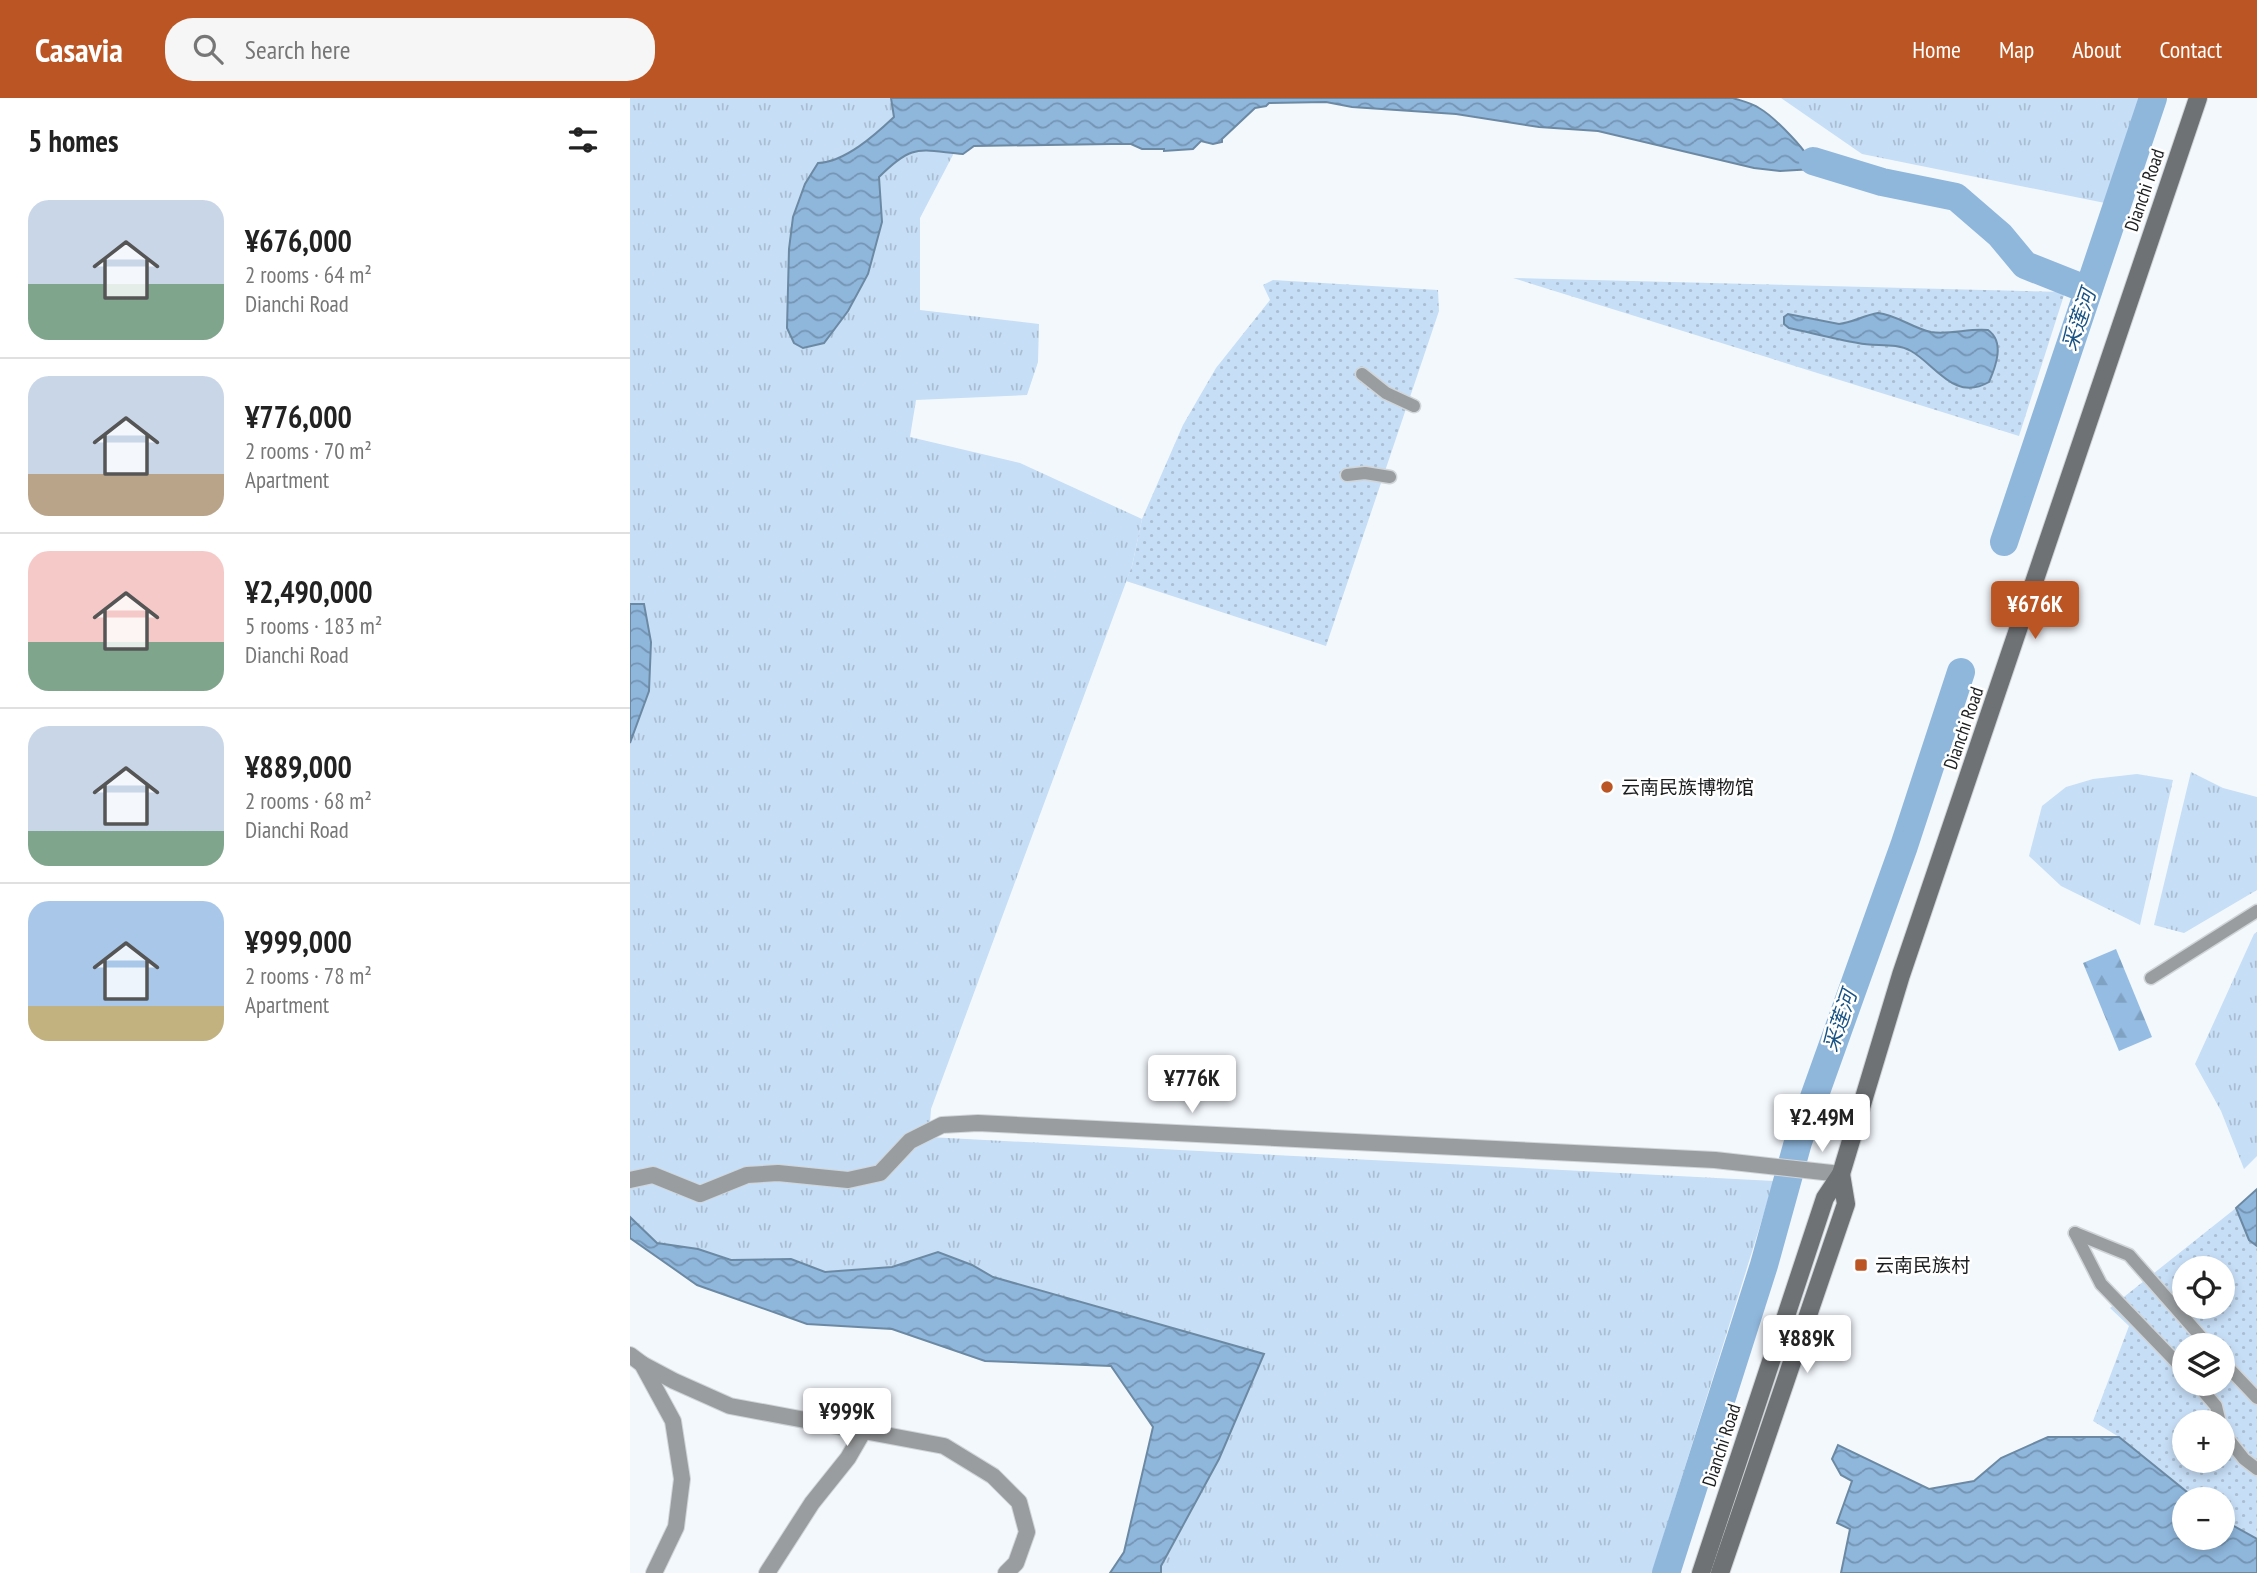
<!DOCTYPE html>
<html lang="en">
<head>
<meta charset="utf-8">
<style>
  :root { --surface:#fff; --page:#f6f6f6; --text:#222; --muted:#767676; --line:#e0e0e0; --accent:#bb5624 }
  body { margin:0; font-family:"PT Sans Narrow","Noto Sans SC",sans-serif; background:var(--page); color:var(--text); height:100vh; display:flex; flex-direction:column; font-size:26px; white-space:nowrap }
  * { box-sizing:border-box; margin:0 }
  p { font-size:23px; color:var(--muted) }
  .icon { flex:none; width:38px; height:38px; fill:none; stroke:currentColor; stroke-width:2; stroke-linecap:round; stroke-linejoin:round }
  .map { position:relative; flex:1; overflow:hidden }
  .drawer { display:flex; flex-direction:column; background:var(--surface); width:630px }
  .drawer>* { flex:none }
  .buttons { position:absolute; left:1542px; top:1158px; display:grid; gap:14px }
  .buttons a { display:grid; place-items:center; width:63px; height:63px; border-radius:50%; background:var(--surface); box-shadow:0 4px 10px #0003; font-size:35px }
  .price { position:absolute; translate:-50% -60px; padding:0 16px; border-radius:7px; background:#fff; color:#222; font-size:23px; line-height:46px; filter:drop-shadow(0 2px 4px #0008) }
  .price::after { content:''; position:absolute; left:50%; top:42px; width:21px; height:16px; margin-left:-10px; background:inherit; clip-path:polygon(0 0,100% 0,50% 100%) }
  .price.current { background:var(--accent); color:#fff }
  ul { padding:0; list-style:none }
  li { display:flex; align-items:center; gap:21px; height:175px; padding:0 28px }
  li+li { border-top:2px solid var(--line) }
  li span { display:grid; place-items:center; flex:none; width:196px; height:140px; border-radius:21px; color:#555 }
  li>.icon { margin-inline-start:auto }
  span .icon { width:84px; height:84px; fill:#fffc; stroke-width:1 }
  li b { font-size:30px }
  h2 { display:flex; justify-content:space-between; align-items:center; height:84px; padding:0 28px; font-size:30px }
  header { display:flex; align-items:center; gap:42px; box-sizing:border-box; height:98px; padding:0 35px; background:var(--accent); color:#fff }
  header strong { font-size:33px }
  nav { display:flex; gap:38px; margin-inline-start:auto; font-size:24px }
  .search { width:490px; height:63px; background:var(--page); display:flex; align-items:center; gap:18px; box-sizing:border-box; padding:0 24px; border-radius:28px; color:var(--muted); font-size:26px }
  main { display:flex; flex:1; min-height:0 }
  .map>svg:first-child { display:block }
  .grass { fill:url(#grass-tufts) }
  .forest { fill:url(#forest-firs) }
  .park { fill:url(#park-dots); fill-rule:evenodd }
  .water { fill:url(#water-waves); stroke:#6c89a3; stroke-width:2 }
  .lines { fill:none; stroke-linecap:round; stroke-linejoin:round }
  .river { stroke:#8fb7dc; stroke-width:28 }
  .pedestrian-casing { stroke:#d0d5d9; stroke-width:15 }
  .minor-casing { stroke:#d0d5d9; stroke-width:18 }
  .secondary-casing { stroke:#d0d5d9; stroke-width:20 }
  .pedestrian { stroke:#9a9d9f; stroke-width:12 }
  .minor { stroke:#9a9d9f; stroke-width:16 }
  .secondary { stroke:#6f7275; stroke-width:18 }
  .poi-dot { fill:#bb5624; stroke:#fff; stroke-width:2.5 }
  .labels { text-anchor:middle; stroke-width:5; stroke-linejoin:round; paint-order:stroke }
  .street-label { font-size:19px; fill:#1b1d1f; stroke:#fff }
  .poi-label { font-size:19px; fill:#1b1d1f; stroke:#fff; text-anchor:start }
  .water-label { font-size:21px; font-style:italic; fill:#185384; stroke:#fff }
</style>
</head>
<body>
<header>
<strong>Casavia</strong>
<div class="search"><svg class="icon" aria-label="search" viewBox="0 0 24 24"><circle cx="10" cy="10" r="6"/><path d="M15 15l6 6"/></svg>Search here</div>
<nav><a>Home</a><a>Map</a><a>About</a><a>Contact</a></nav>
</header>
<main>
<section class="drawer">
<h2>5 homes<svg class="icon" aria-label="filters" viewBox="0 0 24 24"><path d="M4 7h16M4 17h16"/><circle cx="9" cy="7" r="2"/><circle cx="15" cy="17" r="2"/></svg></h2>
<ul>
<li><span style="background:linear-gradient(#c9d6e8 60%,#7fa58c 0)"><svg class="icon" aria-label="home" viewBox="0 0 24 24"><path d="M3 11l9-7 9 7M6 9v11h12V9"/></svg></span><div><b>¥676,000</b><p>2 rooms · 64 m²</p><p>Dianchi Road</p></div></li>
<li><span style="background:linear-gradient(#c9d6e8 70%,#b9a48a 0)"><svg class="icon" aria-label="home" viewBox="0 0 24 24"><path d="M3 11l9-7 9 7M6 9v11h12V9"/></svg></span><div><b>¥776,000</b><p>2 rooms · 70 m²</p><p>Apartment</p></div></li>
<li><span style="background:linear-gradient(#f6c9c9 65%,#7fa58c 0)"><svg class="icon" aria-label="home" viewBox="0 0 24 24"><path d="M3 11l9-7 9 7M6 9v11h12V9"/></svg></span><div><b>¥2,490,000</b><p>5 rooms · 183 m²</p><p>Dianchi Road</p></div></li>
<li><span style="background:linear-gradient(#c9d6e8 75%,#7fa58c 0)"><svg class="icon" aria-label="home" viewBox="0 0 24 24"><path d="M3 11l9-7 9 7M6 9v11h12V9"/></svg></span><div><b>¥889,000</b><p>2 rooms · 68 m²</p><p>Dianchi Road</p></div></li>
<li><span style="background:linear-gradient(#a9c7e8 75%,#c2b280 0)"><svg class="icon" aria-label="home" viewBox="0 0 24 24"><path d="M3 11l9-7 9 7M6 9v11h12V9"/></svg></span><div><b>¥999,000</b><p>2 rooms · 78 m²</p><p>Apartment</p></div></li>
</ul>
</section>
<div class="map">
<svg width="1627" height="1475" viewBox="0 0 1627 1475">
  <defs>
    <pattern id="grass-tufts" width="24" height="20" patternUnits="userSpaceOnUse" patternTransform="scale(1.75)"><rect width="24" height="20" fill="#c6def6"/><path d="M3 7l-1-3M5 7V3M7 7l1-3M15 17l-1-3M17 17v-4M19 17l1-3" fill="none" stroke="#aabed2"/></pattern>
    <pattern id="forest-firs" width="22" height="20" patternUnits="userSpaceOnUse" patternTransform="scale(1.75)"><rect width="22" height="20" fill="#95bde3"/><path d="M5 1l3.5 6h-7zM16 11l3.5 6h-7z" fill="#80a2c2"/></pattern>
    <pattern id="park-dots" width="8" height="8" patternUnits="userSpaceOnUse" patternTransform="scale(1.75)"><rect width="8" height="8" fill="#c6def6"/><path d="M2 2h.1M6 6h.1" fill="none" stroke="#aabed2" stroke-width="1.8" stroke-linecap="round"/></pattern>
    <pattern id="water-waves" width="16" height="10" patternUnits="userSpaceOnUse" patternTransform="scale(1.75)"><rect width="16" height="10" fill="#8fb7dc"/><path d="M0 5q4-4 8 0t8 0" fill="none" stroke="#7494b2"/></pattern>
  </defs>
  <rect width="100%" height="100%" fill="#f3f8fd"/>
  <g class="grass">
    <path d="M0 0H365L325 53 290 120V212L409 226 408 264 397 297 286 302 280 339 390 365 512 421 502 468 301 1011 299 1039 1144 1083 1022 1475H480L494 1454 523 1329 481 1268 355 1263 262 1231 177 1226 67 1187 0 1140Z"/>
    <path d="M1151 0H1509L1475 105 1232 56Z"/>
    <path d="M1561 674 1593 690 1627 699V792L1554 835 1524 827Z"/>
    <path d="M1507 676 1543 682 1510 827 1431 788 1399 758 1412 708 1436 689 1463 681Z"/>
    <path d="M1627 834V1058L1614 1071 1591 1013 1565 966 1624 836Z"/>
  </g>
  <path class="forest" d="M1486 851 1522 939 1489 953 1453 865Z"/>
  <g class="park">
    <path d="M883 180 1435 194 1389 338Z"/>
    <path d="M643 182 808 192 809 213 696 548 496 483 502 468 512 421 553 327 586 270 640 202 633 187Z"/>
    <path d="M1627 1091V1441L1593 1422 1592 1402H1567L1489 1339 1463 1323 1499 1228 1480 1210 1606 1110ZM1554 1171H1592V1209H1554ZM1554 1248H1592V1286H1554ZM1554 1325H1592V1363H1554Z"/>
  </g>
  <g class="water">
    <path d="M261 0H1103C1112 3 1122 5 1129 10 1143 18 1183 57 1183 71L1150 73 1124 70 968 33 909 29 826 16 722 9 696 4 639 5 636 8 625 10 592 41V44L583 46 571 43 563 51 534 53V51H512L501 46H481L344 48 333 56C288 52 283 45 249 79L252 124 238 176 218 213 194 245 173 250 164 245 157 230 159 151 163 119 175 86 188 65C215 64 245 37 264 19Z"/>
    <path d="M1248 215C1267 217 1282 230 1301 234 1320 237 1339 230 1358 232 1375 244 1366 268 1359 284 1324 304 1306 267 1281 253 1265 244 1245 249 1228 245 1205 241 1182 235 1159 230L1154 226V219L1158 216 1209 226C1222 225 1234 217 1248 215Z"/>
    <path d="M0 506H14L21 544 19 593 0 645Z"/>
    <path d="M1627 1091V1148L1619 1142 1606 1110Z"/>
    <path d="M0 1119 27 1145 68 1151 101 1162 161 1161 195 1174 262 1169 308 1154 342 1167 363 1179 634 1256 589 1361 531 1468V1475H480L494 1454 523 1329 481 1268 355 1263 262 1231 177 1226 67 1187 0 1140Z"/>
    <path d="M1418 1339H1489L1567 1402H1554V1440H1592L1593 1422 1627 1441V1475H1211L1220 1431 1207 1425 1222 1383 1211 1377 1202 1361 1208 1347 1299 1391 1344 1383 1371 1360Z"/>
  </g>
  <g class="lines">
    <g class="river">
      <path d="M1183 63 1252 84 1326 99 1370 137 1395 167 1458 192"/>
      <path d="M1374 444 1523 0"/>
      <path d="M1036 1475 1134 1167 1168 1044 1274 748 1331 574"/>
    </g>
    <g class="pedestrian-casing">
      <g id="pedestrian">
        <path d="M732 276 756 295 784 308"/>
        <path d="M717 377 735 375 760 379"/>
        <path d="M1521 880 1627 813"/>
        <path d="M1445 1135 1499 1157 1579 1248"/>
        <path d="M1445 1135 1471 1186 1554 1272"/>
        <path d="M1592 1263 1627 1300"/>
        <path d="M1567 1286 1586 1308 1590 1325"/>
        <path d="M1592 1333 1614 1361 1627 1371"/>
      </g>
    </g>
    <g class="minor-casing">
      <g id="minor">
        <path d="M0 1082 23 1077 70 1096 117 1077 148 1075 218 1082 250 1075 280 1043 312 1027 348 1025 1085 1062 1211 1076"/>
        <path d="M0 1257 12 1266 43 1323 52 1381 46 1429 24 1475"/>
        <path d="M12 1266 44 1283 100 1308 314 1348 363 1378 389 1404 397 1434 386 1465 376 1475"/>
        <path d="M137 1475 182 1405 218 1360 233 1334"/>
      </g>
    </g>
    <g class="secondary-casing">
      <g id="secondary">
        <path d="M1071 1475 1195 1100 1211 1076 1271 877 1568 0"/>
        <path d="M1090 1475 1216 1106 1211 1076"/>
      </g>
    </g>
    <use href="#pedestrian" class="pedestrian"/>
    <use href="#minor" class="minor"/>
    <use href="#secondary" class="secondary"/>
  </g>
  <g class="poi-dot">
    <circle cx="977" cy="689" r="7"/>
    <rect x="1224" y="1160" width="14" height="14" rx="3.5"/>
  </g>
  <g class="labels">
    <g class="street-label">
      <text transform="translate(1514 92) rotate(-71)" y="7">Dianchi Road</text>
      <text transform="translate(1333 630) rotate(-71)" y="7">Dianchi Road</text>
      <text transform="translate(1091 1347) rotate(-72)" y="7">Dianchi Road</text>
    </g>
    <g class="poi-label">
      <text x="991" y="696">云南民族博物馆</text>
      <text x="1245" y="1174">云南民族村</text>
    </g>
    <g class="water-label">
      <text transform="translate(1449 222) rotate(-71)" y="7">采莲河</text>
      <text transform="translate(1210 923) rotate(-71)" y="7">采莲河</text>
    </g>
  </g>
</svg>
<div class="buttons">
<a><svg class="icon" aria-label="locate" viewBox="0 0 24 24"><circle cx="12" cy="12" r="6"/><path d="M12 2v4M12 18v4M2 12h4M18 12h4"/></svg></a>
<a><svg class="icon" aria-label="layers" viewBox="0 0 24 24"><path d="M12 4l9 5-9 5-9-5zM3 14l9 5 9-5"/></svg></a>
<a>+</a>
<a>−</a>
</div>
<b class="price current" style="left:1405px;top:543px">¥676K</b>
<b class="price" style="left:562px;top:1017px">¥776K</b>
<b class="price" style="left:1192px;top:1056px">¥2.49M</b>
<b class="price" style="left:1177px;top:1277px">¥889K</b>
<b class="price" style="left:217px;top:1350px">¥999K</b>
</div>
</main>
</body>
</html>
